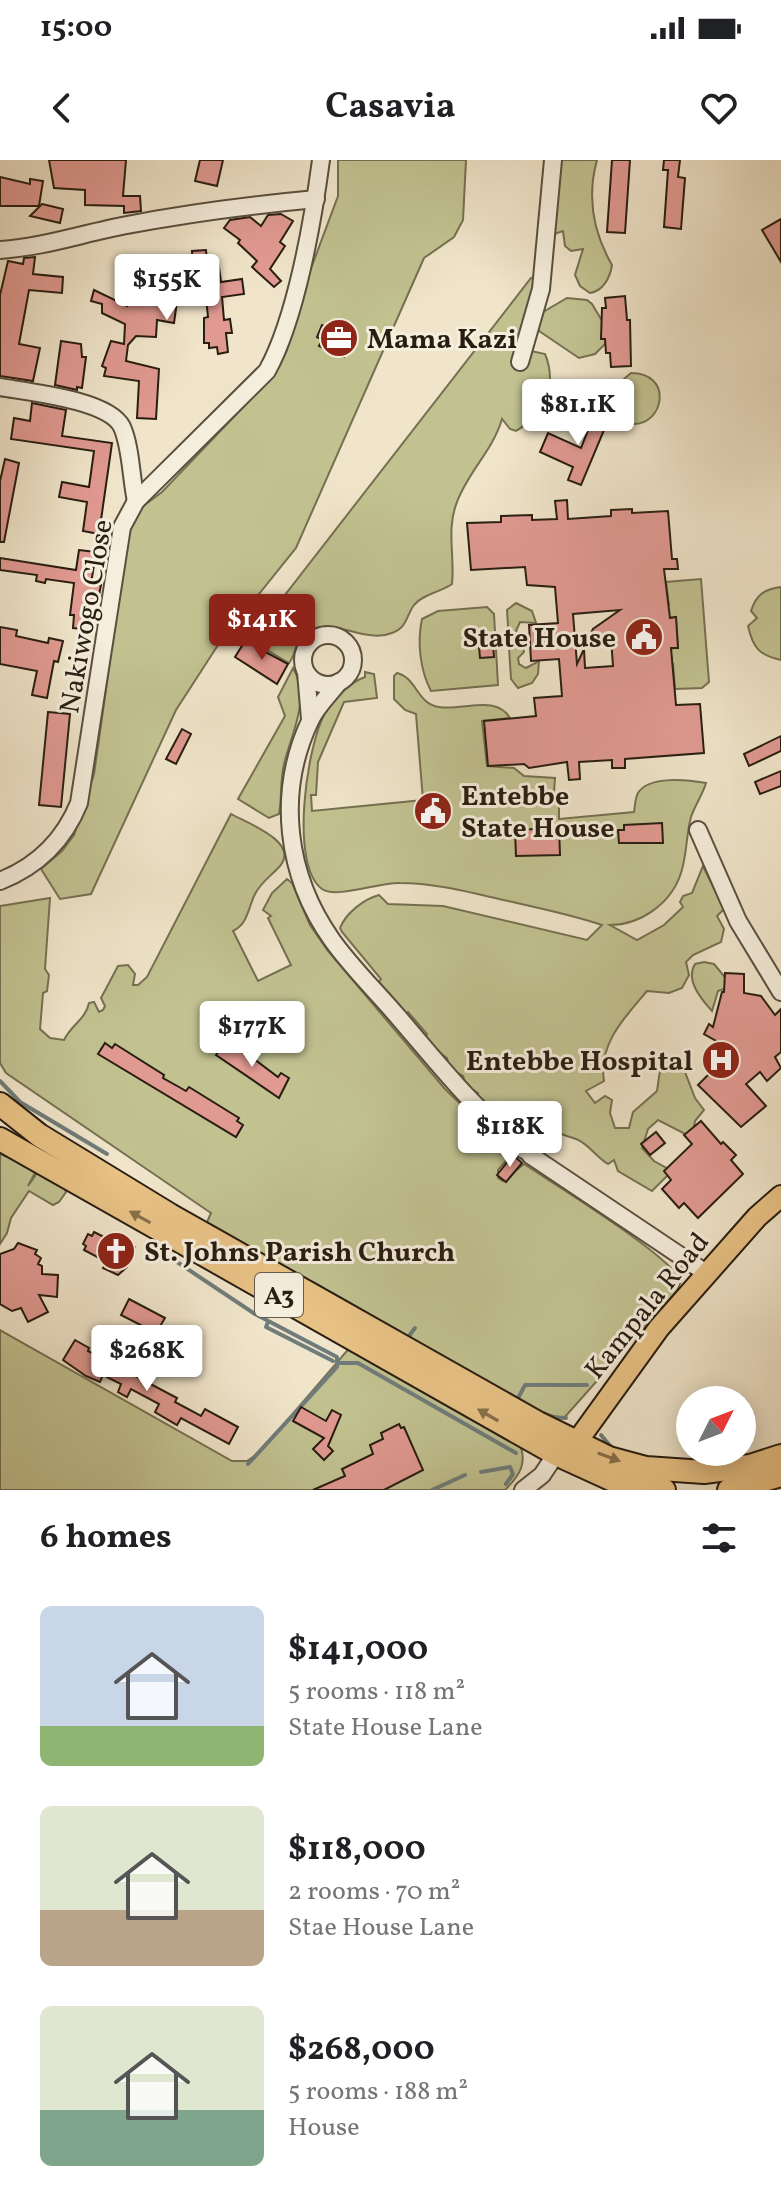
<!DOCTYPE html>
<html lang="en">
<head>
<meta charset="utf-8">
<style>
  :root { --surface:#fff; --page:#f2f2f2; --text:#202124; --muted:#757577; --accent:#8f2418 }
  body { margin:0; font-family:Vollkorn,serif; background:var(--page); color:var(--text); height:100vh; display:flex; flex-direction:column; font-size:30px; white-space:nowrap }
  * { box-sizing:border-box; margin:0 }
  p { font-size:26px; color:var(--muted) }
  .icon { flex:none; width:44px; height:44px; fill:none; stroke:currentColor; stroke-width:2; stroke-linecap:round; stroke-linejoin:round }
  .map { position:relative; height:1330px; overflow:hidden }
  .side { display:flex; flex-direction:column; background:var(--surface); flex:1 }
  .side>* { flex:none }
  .needle { width:52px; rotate:48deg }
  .tools { position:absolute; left:676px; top:1226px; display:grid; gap:16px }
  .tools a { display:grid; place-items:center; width:80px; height:80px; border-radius:50%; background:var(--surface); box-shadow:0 4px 20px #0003; font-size:40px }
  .price { position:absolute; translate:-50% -68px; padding:0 18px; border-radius:8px; background:#fff; color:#222; font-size:26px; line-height:52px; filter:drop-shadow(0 2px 4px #0008) }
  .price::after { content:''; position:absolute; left:50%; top:48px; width:24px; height:18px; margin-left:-12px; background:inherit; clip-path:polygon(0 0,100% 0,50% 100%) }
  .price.on { background:var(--accent); color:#fff }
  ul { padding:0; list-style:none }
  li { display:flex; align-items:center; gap:24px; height:200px; padding:0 40px }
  li span { display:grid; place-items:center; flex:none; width:224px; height:160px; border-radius:12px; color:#555 }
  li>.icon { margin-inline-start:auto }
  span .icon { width:96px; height:96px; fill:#fffc; stroke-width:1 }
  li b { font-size:34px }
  h2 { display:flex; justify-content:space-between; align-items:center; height:96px; padding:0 40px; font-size:34px }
  .status { display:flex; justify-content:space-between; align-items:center; height:56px; padding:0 40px; background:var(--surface); direction:ltr }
  .status svg { height:22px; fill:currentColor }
  header { display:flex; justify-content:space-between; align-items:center; height:104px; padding:0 40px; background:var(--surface); font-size:36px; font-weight:700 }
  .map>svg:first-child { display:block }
  .green { fill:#c2c291; stroke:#757051; stroke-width:2 }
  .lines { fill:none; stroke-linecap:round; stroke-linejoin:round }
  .stream { stroke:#707c7b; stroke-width:4 }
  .building { fill:#e19a92; stroke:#281d11; stroke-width:2; fill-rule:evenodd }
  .minor-casing { stroke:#5a4f3f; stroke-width:20 }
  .major-casing { stroke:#281d11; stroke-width:24 }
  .highway-casing { stroke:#281d11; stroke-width:26 }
  .minor { stroke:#f5eedd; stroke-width:16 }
  .major { stroke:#e8c285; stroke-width:20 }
  .highway { stroke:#e8c285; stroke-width:22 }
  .oneway { fill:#88704b }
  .labels { text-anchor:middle; stroke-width:6; stroke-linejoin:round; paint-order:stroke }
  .shield { fill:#f5eedd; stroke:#665c4e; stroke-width:2 }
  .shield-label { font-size:26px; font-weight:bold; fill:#281d11 }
  .poi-label { font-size:28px; font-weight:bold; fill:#281d11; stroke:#f5eedd; text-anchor:start }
  .street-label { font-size:28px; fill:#281d11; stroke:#f5eedd }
</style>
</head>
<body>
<div class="status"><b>15:00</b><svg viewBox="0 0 49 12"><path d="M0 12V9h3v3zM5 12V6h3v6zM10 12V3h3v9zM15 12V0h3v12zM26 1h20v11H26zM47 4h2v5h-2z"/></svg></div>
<header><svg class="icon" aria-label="back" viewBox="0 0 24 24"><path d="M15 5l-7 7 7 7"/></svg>Casavia<svg class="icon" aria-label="heart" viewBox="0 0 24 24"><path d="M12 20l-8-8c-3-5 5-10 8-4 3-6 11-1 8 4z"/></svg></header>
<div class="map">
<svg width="781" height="1330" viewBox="0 0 781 1330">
  <rect width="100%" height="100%" fill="#f0e5ca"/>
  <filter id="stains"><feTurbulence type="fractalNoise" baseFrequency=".0025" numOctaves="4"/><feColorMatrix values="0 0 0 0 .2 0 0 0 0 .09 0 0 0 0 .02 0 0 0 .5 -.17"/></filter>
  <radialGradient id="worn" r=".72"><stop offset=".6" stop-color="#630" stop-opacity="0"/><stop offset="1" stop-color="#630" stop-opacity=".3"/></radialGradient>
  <g class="green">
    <path d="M338 0H466L463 60 454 77 424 98 296 388 218 485 176 550 91 734 60 739 41 709 62 691 74 675 94 614 128 374 142 347 162 332 274 215 287 190 297 146 338 36Z"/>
    <path d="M558 0H597C587 36 593 72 612 105 610 118 603 131 590 133L580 126 575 115 583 89 571 91 565 86 563 71 551 75Z"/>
    <path d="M539 117 531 191 545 194C558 225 544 254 516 271L510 269 502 259C493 290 468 312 457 342 446 369 455 396 452 424 441 432 423 434 414 445 406 456 407 468 392 473 362 485 327 451 303 476 295 484 295 496 289 503L250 480 531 118Z"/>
    <path d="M567 138 587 140 592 144 607 169 606 183 595 194 579 198 539 171 538 155Z"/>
    <path d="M631 213C674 213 664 266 632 264 625 263 621 259 617 253 604 234 615 227 631 213Z"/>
    <path d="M701 419 709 522 702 528 675 529 673 504 642 505 641 490 678 488 676 457 638 459V448L669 445 666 422Z"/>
    <path d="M781 427V500C759 495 753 488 748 466L757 458 751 451C756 435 764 429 781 427Z"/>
    <path d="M516 443 532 451 536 463 520 462 516 471 523 481 509 482 507 450Z"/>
    <path d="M487 447 494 454 498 525 431 531C420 510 417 482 422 459L438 451Z"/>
    <path d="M523 487 524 492 518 498 519 504 526 508 539 501 538 514 532 523 518 528 511 519 509 488Z"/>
    <path d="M293 508C311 540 292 571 284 604 280 621 282 638 279 654L269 658 238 639 285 556 278 537Z"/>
    <path d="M365 512 374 514 377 538 344 542 318 602 316 635H311L312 651 423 640 416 554 405 550 394 539V516L397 513C417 518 417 544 439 547 463 551 496 534 510 558L482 561 487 606 514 608 524 616 555 618 554 632 559 637V659L634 652C635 647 635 638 638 633 649 615 689 620 706 623 703 634 695 645 691 657 686 675 687 695 681 713 671 744 640 765 610 765L637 780 664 765 683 747 680 742 683 736 692 733 703 706 724 749 717 756 724 769 721 782 693 795 686 802 689 815 682 828 669 833 647 831C625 857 598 884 604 921L586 931 595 943 605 936 612 940 610 953 615 968H629L633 952 657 931 661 903 671 900 683 907 695 938 704 950 695 961 693 972 687 975 658 960 648 969 642 988 654 1001 672 1011 652 1031 618 1011 614 1000 608 1004C596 997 589 984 576 979 566 975 560 976 552 967L543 982 519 988 493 955 492 948 478 939V933L466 925 463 916 449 908 447 898 425 881 427 874 408 852 405 854 377 825 381 819 342 772 340 768C346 753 364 739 379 735L388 744 443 746 587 780 602 765C573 755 539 748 508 741 472 733 437 723 400 723 380 722 336 739 322 729 289 705 307 585 325 553 333 539 349 523 365 517Z"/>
    <path d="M231 654C247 663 300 682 280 706 271 716 261 722 255 734 248 748 248 764 233 771L258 821 291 805 268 758 271 756 263 750 272 733 287 719 292 723 310 765 328 791 445 929 512 994 498 1010V1018L503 1021 524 1004C554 1024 671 1096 681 1121L677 1131 564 1258C532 1256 442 1196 410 1178L412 1171 408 1177 207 1062 211 1053 6 913 0 903V746L50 738 45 809 49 815 47 831 43 833 40 869 50 878 64 880C71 865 86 859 89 843L94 842 99 852 103 850 105 846 101 838 118 806 128 805 135 814 133 825H138L147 817Z"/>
    <path d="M704 802 714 804 728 821 724 829 718 831 712 851C701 839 685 820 695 804Z"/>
    <path d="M0 994 37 1009 28 1026 37 1013C48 1017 63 1020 66 1032L59 1042 53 1045 29 1031 11 1058 7 1073 0 1084Z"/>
    <path d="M0 1170 232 1301H247L259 1293 352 1185 519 1282C528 1303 520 1315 505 1330H0Z"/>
  </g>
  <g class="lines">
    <g class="stream">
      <path d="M0 921 20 942 107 994"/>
      <path d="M177 1102 255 1154 337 1197V1207L248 1304"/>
      <path d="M313 1123 325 1130"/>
      <path d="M329 1132 399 1172"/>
      <path d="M268 1162 266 1167 333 1201"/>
      <path d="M408 1177 415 1168"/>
      <path d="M338 1203H358L516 1293"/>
      <path d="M525 1225H587"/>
      <path d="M517 1240 524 1227"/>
      <path d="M549 1257 566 1258"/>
      <path d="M601 1275 611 1287"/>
      <path d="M481 1312 510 1307 513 1314 506 1324"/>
      <path d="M432 1330 465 1315"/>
    </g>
  </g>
  <g class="building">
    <path d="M49 0H126L123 36H140L141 51 124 53V46L85 45V30L54 28Z"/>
    <path d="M200 0H223L217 26 195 21Z"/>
    <path d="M612 0H630L625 73 607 72Z"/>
    <path d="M664 0H680L678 17 685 18 681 69 664 67 668 10H663Z"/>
    <path d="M0 17 30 24V19L43 21 39 46H0Z"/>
    <path d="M42 44 63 49 60 63 30 56Z"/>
    <path d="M281 54 293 61 280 82 285 86 270 109 281 121 274 127 252 107 257 101 238 83 240 80 224 68 230 60 250 57 261 66 268 55Z"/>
    <path d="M781 59V102L762 70Z"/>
    <path d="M206 90 207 101 218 100 221 122 242 119 244 134 222 137 224 160 230 159 232 173H226L228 192 218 194 217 187 209 188V183H204V158L208 157 206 138 177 141 174 163 157 160 156 177 136 176 128 185 126 201 159 209 156 259 137 258 139 221 104 216 106 208 102 206 111 181 124 184 125 164 102 153V144L91 141 94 130 127 146V139L164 137 161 111 193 107 192 91Z"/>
    <path d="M35 97 33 114 63 117 62 133 29 130 19 184 40 188 33 221 0 216V135L8 101 23 104 24 98Z"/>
    <path d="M625 136 627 160H630L631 206 611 207 610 193H606L605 179H601L602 148H606L605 138Z"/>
    <path d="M330 162 355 174 344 197 319 186 322 180 317 177 322 165 328 168Z"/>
    <path d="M61 181 81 184 82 197H86L82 228 77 227V230L55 225Z"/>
    <path d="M32 243 66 250 62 276 112 283 99 374 83 371 87 342 59 337 62 322 89 327 94 291 11 279 14 258 30 261Z"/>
    <path d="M598 245 612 251 581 325 568 320 573 307 540 292 548 273 581 288Z"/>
    <path d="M5 299 19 303 4 382H0V321Z"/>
    <path d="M567 340 568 359 611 356V350L632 349V353L668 351 672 399H677L678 409H664L670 458 676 457 678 488H671L676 545 700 544 704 593 625 599V608H612V600L579 602 580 619 569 620 567 602 529 608 524 604 488 606 484 561 536 556 534 538 562 536 559 499 531 501 529 465 558 463 555 427 527 425 525 407 471 410 467 363 501 362V356L532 355V360L557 359 555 341ZM620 450 593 469 588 479H611L613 506 585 508 584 489 577 504 573 454Z"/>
    <path d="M79 390 96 392 91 424 101 425 97 445 88 443 83 469 73 468 74 455H70L74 423 46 419 45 423 36 421 37 415 0 410V398L76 410Z"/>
    <path d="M0 467 17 470 16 476 48 483 49 478 63 481 58 502 54 501 47 538 32 535 37 511 0 504Z"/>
    <path d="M492 474 494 497 480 498 478 475Z"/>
    <path d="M245 481 288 504 277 524 235 497Z"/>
    <path d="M48 552 70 554 61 647 39 645Z"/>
    <path d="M182 569 191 574 176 604 166 599Z"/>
    <path d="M781 576V591L749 606 744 594Z"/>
    <path d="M781 611V626L760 634 755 622Z"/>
    <path d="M662 663 663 683H619L618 670H624V665Z"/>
    <path d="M559 668 560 695 516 696 515 670Z"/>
    <path d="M725 813 744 814V833L761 836 775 855 781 849V892L775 897 781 908 767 921 760 912 746 924 766 946 741 967 698 925 712 911 706 905 725 886 704 874 709 864 713 867 722 832H724Z"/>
    <path d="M227 879 278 917 281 913 289 918 279 938 216 895Z"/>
    <path d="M105 883 112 888 115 884 164 915 163 918 179 927 186 931 189 927 239 958 237 961 243 965 236 977 98 894Z"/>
    <path d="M701 961 721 984 723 982 736 995 731 1000 743 1014 698 1058 684 1043 679 1048 662 1029 671 1020 664 1011 692 984 684 975Z"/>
    <path d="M656 972 665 983 650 995 641 984Z"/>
    <path d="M513 995 522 1003 506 1022 497 1015Z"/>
    <path d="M94 1072 116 1083 118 1078 135 1087 127 1107 118 1115 103 1108 107 1102 84 1090 86 1086 83 1084 88 1074 92 1076Z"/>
    <path d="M18 1083 37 1090 35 1094 41 1098 38 1104 42 1106V1114L58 1115 57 1137 39 1135 48 1152 28 1162 21 1148 12 1151 0 1144V1094L14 1089Z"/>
    <path d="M129 1139 165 1158 156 1173 121 1155Z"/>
    <path d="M75 1180 89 1188 88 1191 177 1238 175 1242 201 1256 205 1249 238 1267 229 1284 181 1258 177 1265 155 1252 159 1244 131 1229 127 1237 118 1232 121 1224 103 1215 100 1222 86 1216 63 1200Z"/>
    <path d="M301 1247 326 1261 332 1250 341 1255 328 1286 333 1291 324 1300 313 1289 324 1278 293 1261Z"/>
    <path d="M399 1264 401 1268 404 1267 423 1310 384 1330H313L345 1316 342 1309 373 1294 370 1285 383 1279 381 1273Z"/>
  </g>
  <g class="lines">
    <g class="minor-casing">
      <g id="minor">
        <path d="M0 90C44 87 84 73 127 65 189 53 252 45 316 39"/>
        <path d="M520 202 541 129 553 0"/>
        <path d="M0 227C29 232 109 240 122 267 131 287 131 318 136 341"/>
        <circle cx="328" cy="500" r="25"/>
        <path d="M306 512 310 559"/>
        <path d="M339 522C330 534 316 547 310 561 276 633 286 715 332 780 351 807 377 832 399 858 441 907 474 949 524 990"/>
        <path d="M698 670 738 761 781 832"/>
        <path d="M0 721C38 706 64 680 79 643L122 367 136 341 267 211C296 159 313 60 321 0"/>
        <path d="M530 995 706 1113"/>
        <path d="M523 1330 542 1315 556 1294"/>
      </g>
    </g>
    <g class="major-casing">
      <path id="major" d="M568 1294 659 1168 757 1057 781 1036"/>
    </g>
    <g class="highway-casing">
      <g id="highway">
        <path d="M0 944 39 975 170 1055 538 1263 609 1298 646 1308 704 1312 750 1306 781 1296"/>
        <path d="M0 979 556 1294 613 1320 664 1330"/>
        <path d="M729 1330 781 1315"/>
      </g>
    </g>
    <use href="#minor" class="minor"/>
    <use href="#major" class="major"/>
    <use href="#highway" class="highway"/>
  </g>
  <defs><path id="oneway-solid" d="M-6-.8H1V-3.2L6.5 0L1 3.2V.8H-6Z" transform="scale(2)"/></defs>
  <g class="oneway">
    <use href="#oneway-solid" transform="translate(140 1057) rotate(-151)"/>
    <use href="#oneway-solid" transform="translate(488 1255) rotate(-150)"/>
    <use href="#oneway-solid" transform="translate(609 1297) rotate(20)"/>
  </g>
  <defs>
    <g id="office-disc" transform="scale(2)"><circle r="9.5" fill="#8f2418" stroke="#f5eedd"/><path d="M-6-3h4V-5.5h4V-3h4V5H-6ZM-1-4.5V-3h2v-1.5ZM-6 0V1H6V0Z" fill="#fff"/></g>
    <g id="civic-disc" transform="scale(2)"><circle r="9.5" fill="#8f2418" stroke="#f5eedd"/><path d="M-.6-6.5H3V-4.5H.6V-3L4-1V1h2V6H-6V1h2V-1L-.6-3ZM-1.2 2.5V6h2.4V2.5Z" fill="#fff"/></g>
    <g id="hospital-disc" transform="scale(2)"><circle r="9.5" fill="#8f2418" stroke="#f5eedd"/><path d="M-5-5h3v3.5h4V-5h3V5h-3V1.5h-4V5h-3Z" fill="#fff"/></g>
    <g id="church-disc" transform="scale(2)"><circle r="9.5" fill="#8f2418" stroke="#f5eedd"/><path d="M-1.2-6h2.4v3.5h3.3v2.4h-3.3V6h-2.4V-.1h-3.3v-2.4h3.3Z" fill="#fff"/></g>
  </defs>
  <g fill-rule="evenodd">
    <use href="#office-disc" x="339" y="178"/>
    <use href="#civic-disc" x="644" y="477"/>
    <use href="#civic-disc" x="433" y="651"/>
    <use href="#hospital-disc" x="721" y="900"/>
    <use href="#church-disc" x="116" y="1091"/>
  </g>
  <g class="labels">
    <rect class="shield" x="255" y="1113" width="48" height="44" rx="6"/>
    <g class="shield-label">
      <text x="279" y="1144">A3</text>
    </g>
    <g class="poi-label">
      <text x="367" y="188">Mama Kazi</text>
      <text x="616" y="487" text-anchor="end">State House</text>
      <text x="461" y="645">Entebbe<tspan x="461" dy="32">State House</tspan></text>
      <text x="693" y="910" text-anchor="end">Entebbe Hospital</text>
      <text x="144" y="1101">St. Johns Parish Church</text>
    </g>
    <g class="street-label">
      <text transform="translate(85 456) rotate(-80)" y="10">Nakiwogo Close</text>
      <text transform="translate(646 1145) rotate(-51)" y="10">Kampala Road</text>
    </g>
  </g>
  <rect width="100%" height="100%" filter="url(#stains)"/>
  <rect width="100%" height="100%" fill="url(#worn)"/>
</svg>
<div class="tools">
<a><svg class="needle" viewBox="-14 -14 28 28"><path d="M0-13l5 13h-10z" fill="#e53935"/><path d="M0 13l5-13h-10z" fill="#757577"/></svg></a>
</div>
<b class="price" style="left:167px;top:162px">$155K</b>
<b class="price" style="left:578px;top:287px">$81.1K</b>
<b class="price on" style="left:262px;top:502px">$141K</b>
<b class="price" style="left:252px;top:909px">$177K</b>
<b class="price" style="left:510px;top:1009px">$118K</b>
<b class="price" style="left:147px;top:1233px">$268K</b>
</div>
<section class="side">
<h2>6 homes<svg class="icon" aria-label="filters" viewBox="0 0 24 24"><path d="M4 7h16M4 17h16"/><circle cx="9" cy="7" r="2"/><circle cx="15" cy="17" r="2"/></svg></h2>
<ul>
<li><span style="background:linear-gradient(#c9d6e8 75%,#8fb573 0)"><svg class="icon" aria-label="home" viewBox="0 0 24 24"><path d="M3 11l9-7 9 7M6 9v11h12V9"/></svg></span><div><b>$141,000</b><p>5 rooms · 118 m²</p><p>State House Lane</p></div></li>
<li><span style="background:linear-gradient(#dfe7d0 65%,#b9a48a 0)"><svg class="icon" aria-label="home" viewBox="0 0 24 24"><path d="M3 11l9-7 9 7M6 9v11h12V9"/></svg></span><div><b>$118,000</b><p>2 rooms · 70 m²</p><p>Stae House Lane</p></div></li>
<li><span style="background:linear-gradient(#dfe7d0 65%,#7fa58c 0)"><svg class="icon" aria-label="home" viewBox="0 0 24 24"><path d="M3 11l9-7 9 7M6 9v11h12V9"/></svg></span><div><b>$268,000</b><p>5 rooms · 188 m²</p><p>House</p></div></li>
</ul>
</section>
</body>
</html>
